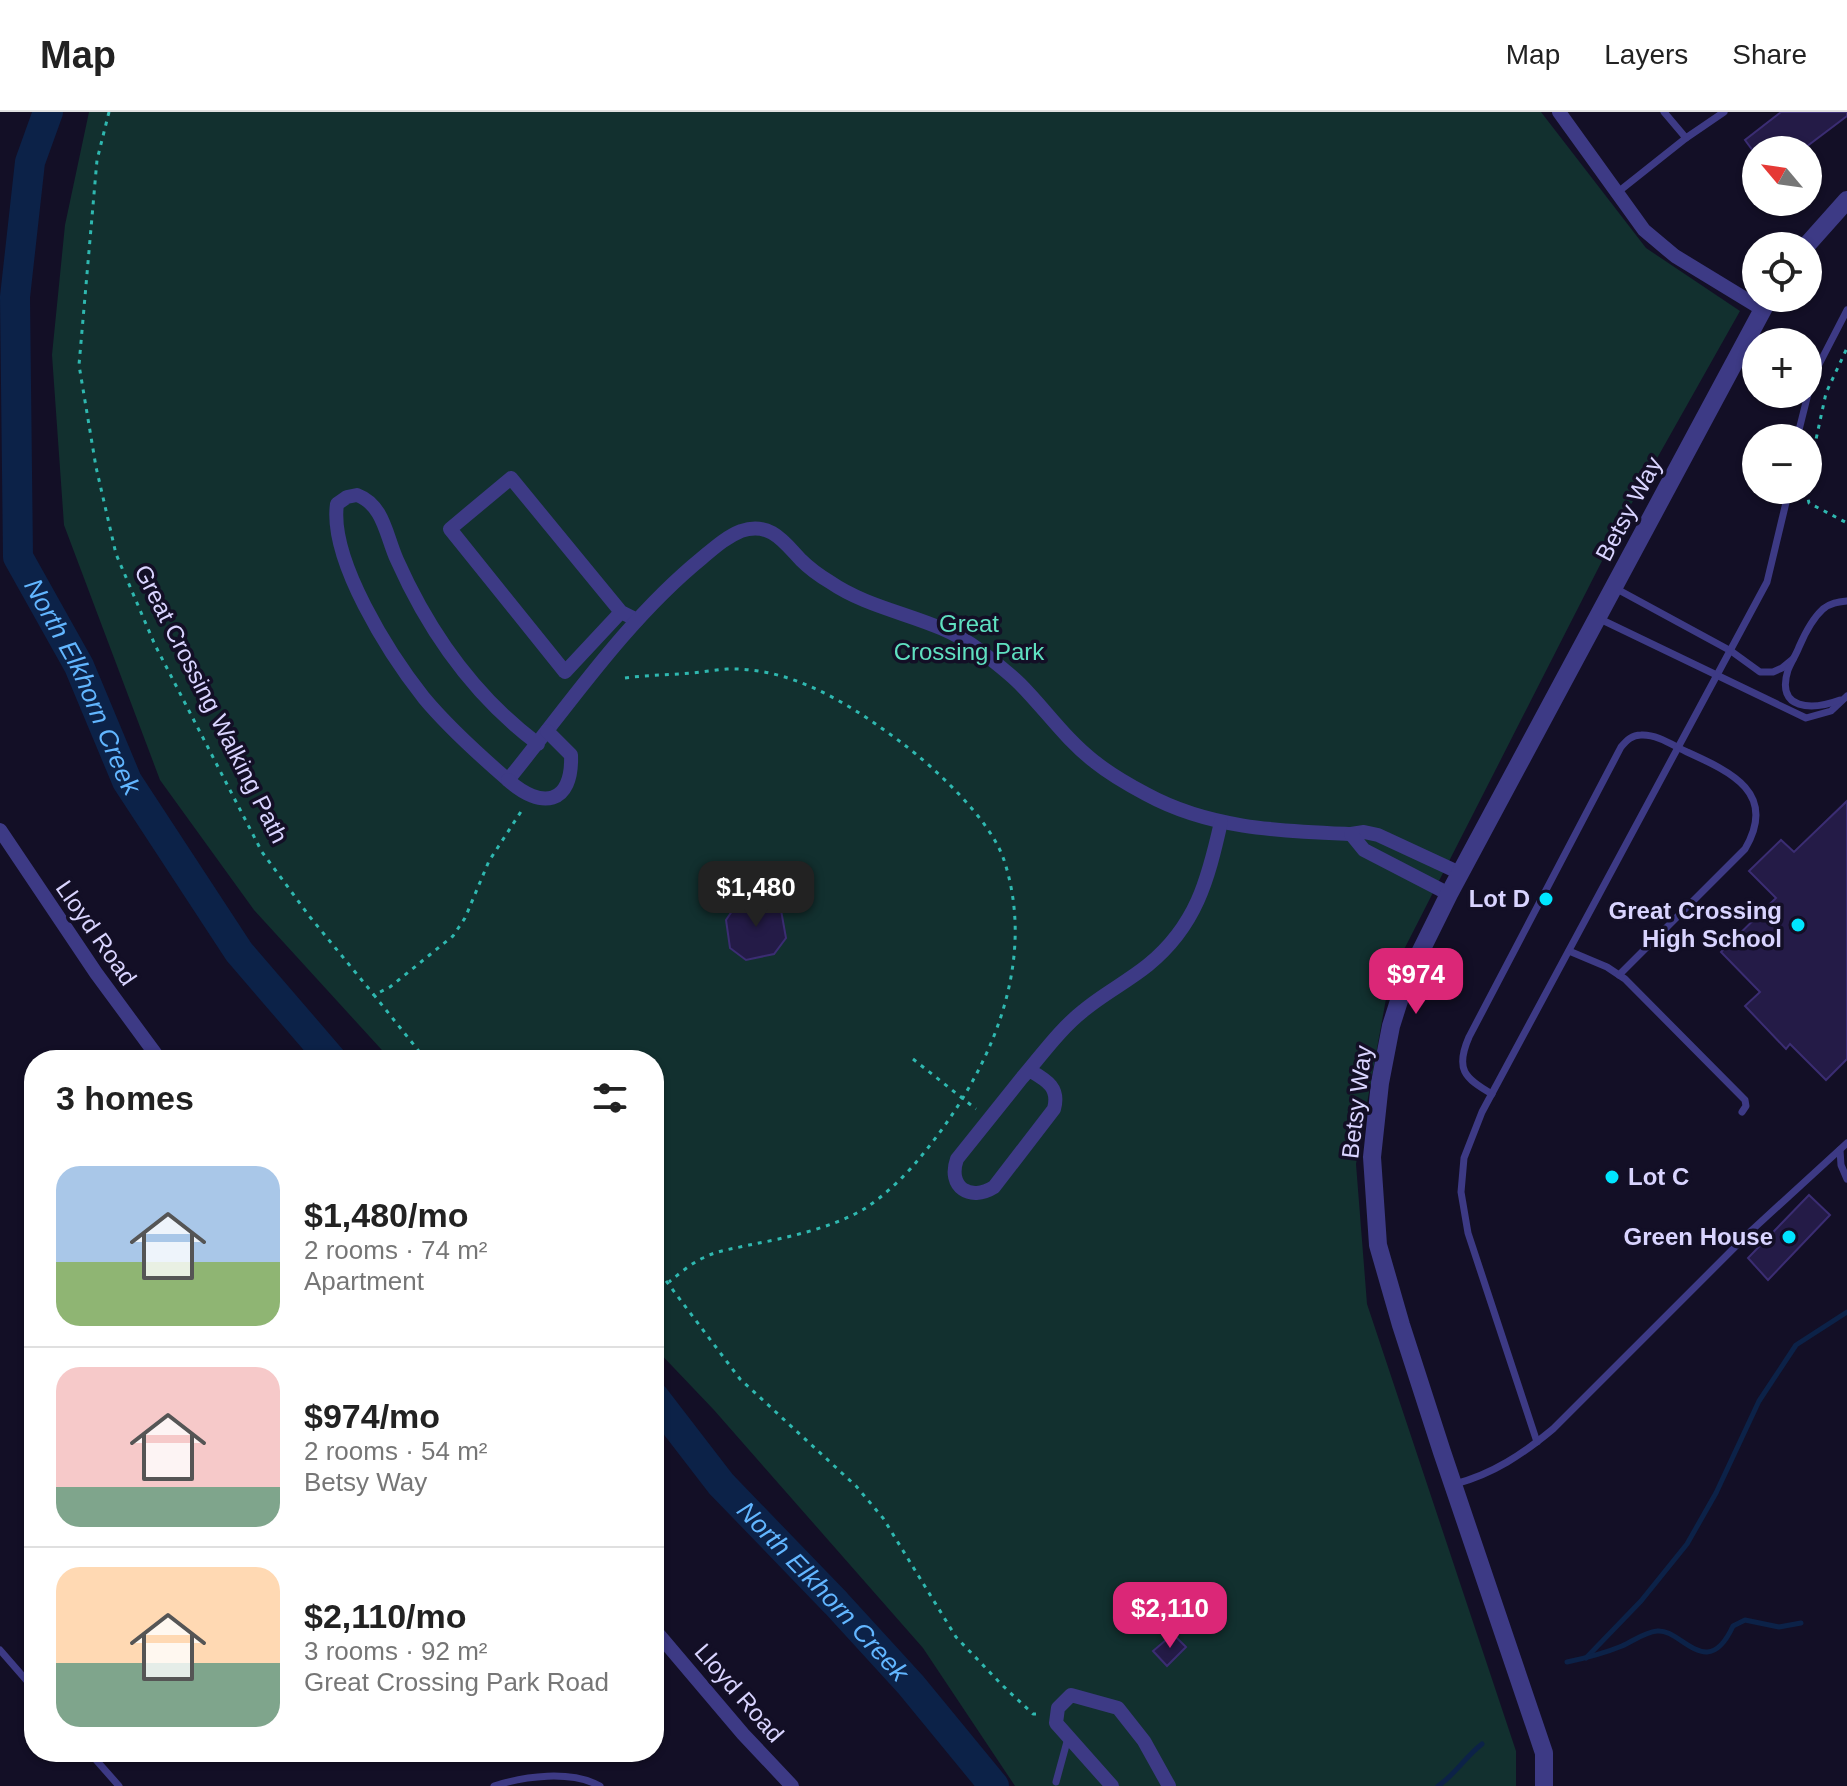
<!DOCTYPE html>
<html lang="en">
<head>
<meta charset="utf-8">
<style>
  :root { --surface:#fff; --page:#f2f2f2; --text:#222; --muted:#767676; --line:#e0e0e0; --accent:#db2777 }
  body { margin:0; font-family:Arial,sans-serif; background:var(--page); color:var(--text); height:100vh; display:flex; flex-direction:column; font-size:30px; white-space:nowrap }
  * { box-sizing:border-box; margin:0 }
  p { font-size:26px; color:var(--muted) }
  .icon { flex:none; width:44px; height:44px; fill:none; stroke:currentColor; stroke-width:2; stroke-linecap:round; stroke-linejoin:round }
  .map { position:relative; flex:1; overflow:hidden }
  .panel { position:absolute; left:24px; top:938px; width:640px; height:712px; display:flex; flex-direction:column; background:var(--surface); border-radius:32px; box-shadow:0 2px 6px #0004 }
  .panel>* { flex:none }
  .needle { width:52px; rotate:299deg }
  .fabs { position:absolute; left:1742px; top:24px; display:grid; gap:16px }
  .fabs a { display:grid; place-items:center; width:80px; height:80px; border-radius:50%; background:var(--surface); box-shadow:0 2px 6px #0004; font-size:40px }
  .price { position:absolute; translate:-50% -68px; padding:0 18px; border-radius:16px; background:var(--accent); color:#fff; font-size:26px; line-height:52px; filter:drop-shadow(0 2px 4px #0008) }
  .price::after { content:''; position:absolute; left:50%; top:48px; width:24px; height:18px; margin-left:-12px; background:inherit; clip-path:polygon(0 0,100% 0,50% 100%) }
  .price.current { background:#222; color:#fff }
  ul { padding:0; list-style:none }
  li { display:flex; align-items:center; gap:24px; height:200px; padding:0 32px }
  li+li { border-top:2px solid var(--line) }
  li span { display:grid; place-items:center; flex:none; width:224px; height:160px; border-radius:24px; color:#555 }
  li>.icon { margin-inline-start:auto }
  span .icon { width:96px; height:96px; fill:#fffc; stroke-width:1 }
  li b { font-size:34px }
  h2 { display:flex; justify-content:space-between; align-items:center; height:96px; padding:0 32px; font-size:34px }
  header { display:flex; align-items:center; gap:48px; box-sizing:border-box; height:112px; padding:0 40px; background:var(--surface); border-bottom:2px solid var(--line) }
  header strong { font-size:38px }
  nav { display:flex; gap:44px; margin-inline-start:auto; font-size:28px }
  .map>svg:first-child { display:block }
  .green { fill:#12302f }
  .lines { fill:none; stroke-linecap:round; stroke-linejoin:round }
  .stream { stroke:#0c2248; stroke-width:5 }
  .river { stroke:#0c2248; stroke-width:30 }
  .building { fill:#241b47; stroke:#3b2d73; stroke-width:2 }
  .path { stroke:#2fb8b0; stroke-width:3; stroke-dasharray:4 6; stroke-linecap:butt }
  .service { stroke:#3d3a85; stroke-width:7 }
  .minor { stroke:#3d3a85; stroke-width:14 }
  .tertiary { stroke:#3d3a85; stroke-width:18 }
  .poi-dot { fill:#00e5ff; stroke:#130f26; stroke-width:3 }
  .labels { text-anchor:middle; stroke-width:7; stroke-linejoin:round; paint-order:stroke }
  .street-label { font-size:24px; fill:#d9d4ff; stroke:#130f26 }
  .park-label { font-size:24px; fill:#5fe0c0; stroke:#130f26 }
  .poi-label { font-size:24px; font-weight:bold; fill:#d9d4ff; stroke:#130f26; text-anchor:end }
  .water-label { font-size:26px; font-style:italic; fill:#62b6ff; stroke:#130f26 }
</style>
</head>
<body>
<header>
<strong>Map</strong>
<nav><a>Map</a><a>Layers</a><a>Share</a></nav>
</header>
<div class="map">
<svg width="1847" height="1674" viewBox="0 0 1847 1674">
  <rect width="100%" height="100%" fill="#130f26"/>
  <path class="green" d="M89 0H1541L1646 136 1740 199 1629 396 1390 865 1356 1052 1367 1192 1516 1639V1674H1015L923 1536 714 1298 654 1235V948H391L254 798 160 668 64 413 52 243 65 113Z"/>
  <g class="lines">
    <g class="stream">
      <path d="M1586 1546 1641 1489 1687 1432 1716 1381 1759 1289 1796 1233 1847 1200"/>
      <path d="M1567 1550C1586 1546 1605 1541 1622 1534 1633 1529 1645 1520 1657 1519 1681 1516 1707 1571 1733 1514L1745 1508 1779 1515 1801 1511"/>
      <path d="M1438 1674C1456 1662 1465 1645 1482 1632"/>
    </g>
    <g class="river">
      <path id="s1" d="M48 0 30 50 15 185 18 445 79 554 127 669 239 840 332 948"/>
      <path id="s2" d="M654 1285 721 1372 836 1491 911 1573 994 1674"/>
    </g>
  </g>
  <g class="building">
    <path d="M1781 0H1847V4L1802 38H1756V43L1745 28Z"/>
    <path d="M1847 689V947L1826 968 1790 932 1786 937 1745 894 1760 880 1721 840 1776 786 1749 759 1781 728 1794 740Z"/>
    <path d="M766 788 781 798 786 826 774 842 746 848 730 836 726 808 739 789Z"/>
    <path d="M1809 1083 1830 1103 1768 1168 1748 1146Z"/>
    <path d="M1173 1522 1186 1535 1167 1554 1153 1539Z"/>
  </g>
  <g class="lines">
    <g class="path">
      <path d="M109 0 97 48 79 253 96 355 116 442 155 533 262 740 310 805 374 883"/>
      <path d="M1812 346 1826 281 1847 236"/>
      <path d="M1806 378 1809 391 1847 411"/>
      <path d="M625 566C647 563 669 563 691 561 703 560 715 558 727 557 793 555 851 593 902 631 936 657 990 707 1004 748 1039 855 987 966 918 1048 904 1065 883 1085 864 1097 832 1116 786 1126 749 1133 733 1137 718 1138 703 1146 690 1152 679 1162 669 1170"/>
      <path d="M913 947 976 997"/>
      <path d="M426 948 374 883 390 875 453 824 465 806 489 749 524 695"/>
      <path d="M654 1153 740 1267 856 1374 883 1406 956 1525 1002 1573 1033 1602H1039"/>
    </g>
    <g class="service">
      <path d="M1686 26 1724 0"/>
      <path d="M1618 80 1686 26 1664 0"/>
      <path d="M1808 281 1813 264 1847 198"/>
      <path d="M1797 326 1808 282"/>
      <path d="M1615 476 1731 539 1760 560H1773L1782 556 1793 547"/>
      <path d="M1600 507 1806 606 1831 599 1847 584"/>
      <path d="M1840 588C1813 598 1775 599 1788 558 1791 550 1796 543 1799 535 1805 521 1812 507 1823 497 1830 491 1838 490 1847 489"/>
      <path d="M1569 839 1607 855 1625 867 1745 988 1746 994 1742 1000"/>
      <path d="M1492 982C1464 966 1455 957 1469 925L1621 635C1627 628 1632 623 1641 623 1657 622 1674 634 1687 640 1731 660 1778 681 1745 737L1619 863"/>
      <path d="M1840 1038 1841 1053 1847 1067"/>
      <path d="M1537 1330 1468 1121 1461 1080 1464 1046 1482 1000 1767 470 1789 378"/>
      <path d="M1455 1372C1493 1362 1523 1342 1553 1317L1752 1118 1847 1031"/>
      <path d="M0 1538 34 1577"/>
      <path d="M89 1640 119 1674"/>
      <path d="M1056 1670 1068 1626"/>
      <path d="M494 1674C525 1664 570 1658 600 1674"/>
    </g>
    <g class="minor">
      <path d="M1559 0 1644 118 1675 144 1762 197"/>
      <path d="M621 500 565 560 450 417 511 366 621 500 637 508"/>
      <path d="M538 632C474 584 429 520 397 448 386 424 384 393 357 383L347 385 337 392C329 448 390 543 424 586 449 616 478 642 508 668 569 593 626 508 702 446 714 436 726 425 741 419 770 409 784 430 801 448 809 456 820 464 830 470 875 501 934 504 978 537 992 548 1007 559 1020 572 1045 597 1066 628 1095 650 1110 662 1129 673 1146 682 1210 717 1280 719 1351 722L1364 720 1378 723 1460 761"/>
      <path d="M508 668C541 698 573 693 571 643L547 619"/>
      <path d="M0 718 96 861 160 948"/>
      <path d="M1351 722 1364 738 1449 782"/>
      <path d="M1029 958C1046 968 1060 975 1054 997L994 1075C970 1090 947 1075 957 1047L1021 967C1041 944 1059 918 1083 899 1103 882 1127 870 1148 853 1196 814 1208 768 1221 710"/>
      <path d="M654 1517 743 1622 792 1674"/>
      <path d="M1112 1674 1056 1611 1058 1596 1071 1583 1118 1596 1144 1629 1169 1674"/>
    </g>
    <g class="tertiary">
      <path d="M1806 134 1847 88"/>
      <path d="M1544 1674V1641L1442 1340 1401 1213 1378 1133 1372 1045 1380 971 1391 914 1404 873 1449 782 1769 186"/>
    </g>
  </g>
  <g class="poi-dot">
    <circle cx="1546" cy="787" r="8"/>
    <circle cx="1798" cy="813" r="8"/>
    <circle cx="1612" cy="1065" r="8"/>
    <circle cx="1789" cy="1125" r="8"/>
  </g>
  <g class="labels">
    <g class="street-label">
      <text transform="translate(1629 397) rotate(-62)" y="8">Betsy Way</text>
      <text transform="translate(211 592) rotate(63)" y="8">Great Crossing Walking Path</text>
      <text transform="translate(96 821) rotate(55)" y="8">Lloyd Road</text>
      <text transform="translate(1357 990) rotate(-83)" y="8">Betsy Way</text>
      <text transform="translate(739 1581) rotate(49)" y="8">Lloyd Road</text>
    </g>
    <g class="park-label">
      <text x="969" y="520">Great<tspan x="969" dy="28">Crossing Park</tspan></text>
    </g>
    <g class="poi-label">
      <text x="1530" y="795">Lot D</text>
      <text x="1782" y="807">Great Crossing<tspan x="1782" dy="28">High School</tspan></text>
      <text x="1628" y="1073" text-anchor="start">Lot C</text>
      <text x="1773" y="1133">Green House</text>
    </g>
    <g class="water-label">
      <text dy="9" stroke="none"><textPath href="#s1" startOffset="594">North Elkhorn Creek</textPath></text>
      <text dy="9" stroke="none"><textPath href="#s2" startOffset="258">North Elkhorn Creek</textPath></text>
    </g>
  </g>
</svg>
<div class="fabs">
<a><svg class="needle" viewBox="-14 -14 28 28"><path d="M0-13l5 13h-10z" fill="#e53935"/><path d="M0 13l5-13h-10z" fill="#767676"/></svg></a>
<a><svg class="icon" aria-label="locate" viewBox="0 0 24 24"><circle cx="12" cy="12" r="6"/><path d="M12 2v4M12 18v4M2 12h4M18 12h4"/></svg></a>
<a>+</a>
<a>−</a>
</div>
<b class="price current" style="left:756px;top:817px">$1,480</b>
<b class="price" style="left:1416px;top:904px">$974</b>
<b class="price" style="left:1170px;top:1538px">$2,110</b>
<section class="panel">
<h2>3 homes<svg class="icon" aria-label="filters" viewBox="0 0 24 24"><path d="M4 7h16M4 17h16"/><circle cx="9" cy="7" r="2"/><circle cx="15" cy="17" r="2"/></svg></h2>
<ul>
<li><span style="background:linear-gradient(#a9c7e8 60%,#8fb573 0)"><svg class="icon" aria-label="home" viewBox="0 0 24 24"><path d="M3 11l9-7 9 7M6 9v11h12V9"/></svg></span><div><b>$1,480/mo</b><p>2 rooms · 74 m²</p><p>Apartment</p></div></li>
<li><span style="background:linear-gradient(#f6c9c9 75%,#7fa58c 0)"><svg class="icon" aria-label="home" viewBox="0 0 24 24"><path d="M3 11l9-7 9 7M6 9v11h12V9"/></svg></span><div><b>$974/mo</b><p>2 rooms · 54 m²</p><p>Betsy Way</p></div></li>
<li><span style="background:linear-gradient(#ffd9b3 60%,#7fa58c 0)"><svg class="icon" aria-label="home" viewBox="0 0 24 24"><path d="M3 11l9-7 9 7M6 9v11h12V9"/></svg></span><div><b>$2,110/mo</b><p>3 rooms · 92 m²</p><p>Great Crossing Park Road</p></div></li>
</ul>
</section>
</div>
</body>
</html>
